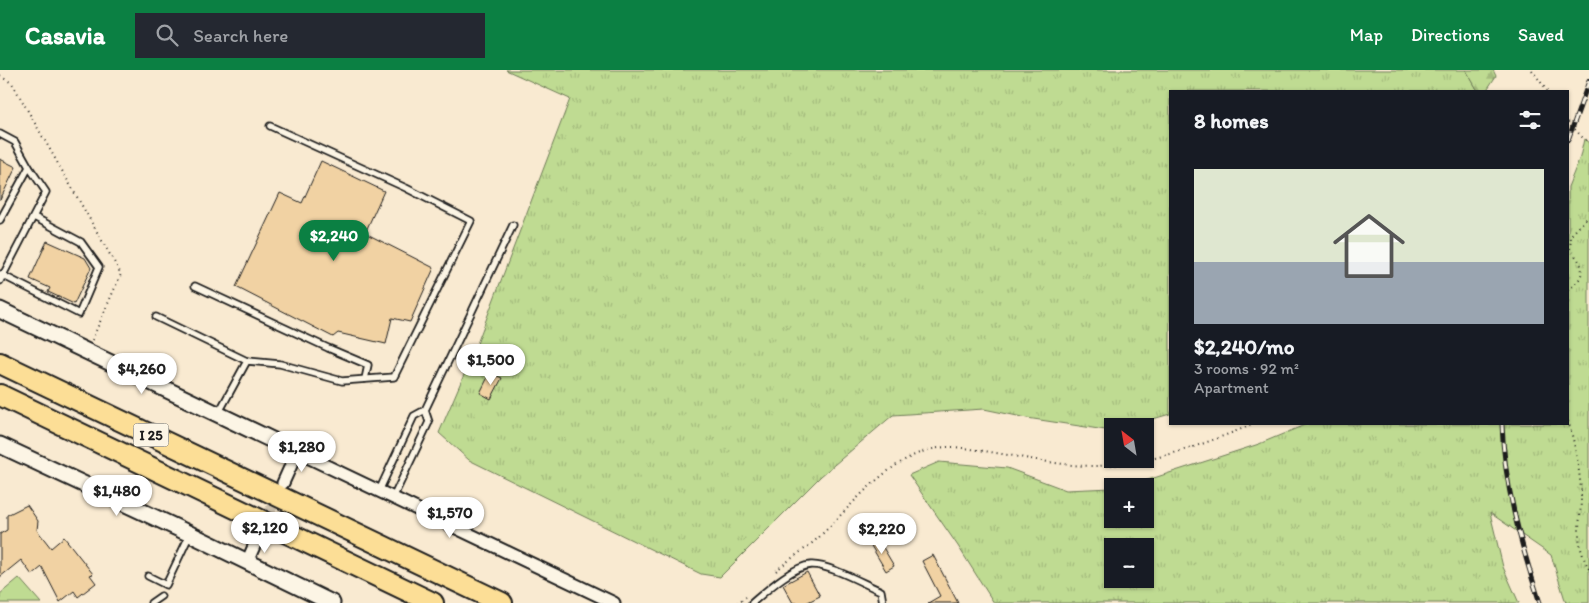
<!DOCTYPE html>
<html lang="en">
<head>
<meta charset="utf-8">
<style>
  :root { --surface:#171b24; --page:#242831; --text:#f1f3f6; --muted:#9ea1a6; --line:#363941; --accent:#0b8043 }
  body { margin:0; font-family:Itim,sans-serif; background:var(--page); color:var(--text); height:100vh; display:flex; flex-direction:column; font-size:19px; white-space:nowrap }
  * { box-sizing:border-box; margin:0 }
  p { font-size:16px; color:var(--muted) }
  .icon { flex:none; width:28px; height:28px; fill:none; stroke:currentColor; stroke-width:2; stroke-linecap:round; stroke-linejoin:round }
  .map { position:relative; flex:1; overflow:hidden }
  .details { position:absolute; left:1169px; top:20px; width:400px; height:335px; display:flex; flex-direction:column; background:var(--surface); border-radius:0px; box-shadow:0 1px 4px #0004 }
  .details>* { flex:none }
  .needle { width:32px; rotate:329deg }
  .fabs { position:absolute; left:1104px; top:348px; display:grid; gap:10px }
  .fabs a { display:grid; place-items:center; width:50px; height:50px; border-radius:0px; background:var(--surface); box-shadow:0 1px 4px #0004; font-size:25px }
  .price { position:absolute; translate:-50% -42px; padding:0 11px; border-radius:18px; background:#fff; color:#222; font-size:16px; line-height:32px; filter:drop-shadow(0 1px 2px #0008) }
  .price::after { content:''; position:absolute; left:50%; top:30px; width:15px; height:11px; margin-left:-8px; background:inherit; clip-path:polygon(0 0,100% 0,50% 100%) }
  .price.current { background:var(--accent); color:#fff }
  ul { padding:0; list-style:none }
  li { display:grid; align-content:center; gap:10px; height:265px; padding:0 25px }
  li+li { border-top:1px solid var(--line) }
  li span { display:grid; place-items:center; height:155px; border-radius:0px; color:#555 }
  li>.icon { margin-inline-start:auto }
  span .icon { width:90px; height:90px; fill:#fffc; stroke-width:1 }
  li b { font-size:21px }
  h2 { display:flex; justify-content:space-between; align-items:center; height:60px; padding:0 25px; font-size:21px }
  header { display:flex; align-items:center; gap:30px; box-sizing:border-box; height:70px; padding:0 25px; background:var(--accent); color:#fff }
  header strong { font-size:24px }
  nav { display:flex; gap:28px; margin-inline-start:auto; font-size:18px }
  .search { width:350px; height:45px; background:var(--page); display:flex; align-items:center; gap:12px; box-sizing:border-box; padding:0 18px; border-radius:0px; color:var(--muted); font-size:19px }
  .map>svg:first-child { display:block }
  .grass { fill:url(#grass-tufts); stroke:#6e7c57; fill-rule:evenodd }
  .forest { fill:url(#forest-firs); stroke:#6e7c57 }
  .green { fill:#bfdb92; stroke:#6e7c57 }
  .building { fill:#f1d2a3; stroke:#1c1c1c }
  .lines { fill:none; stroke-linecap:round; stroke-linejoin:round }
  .street-tunnel { stroke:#cdc1ad; stroke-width:11; stroke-dasharray:11 5.5; stroke-linecap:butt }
  .lane-casing { stroke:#1c1c1c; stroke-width:9 }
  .street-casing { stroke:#1c1c1c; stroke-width:15 }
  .secondary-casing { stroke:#1c1c1c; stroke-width:19 }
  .highway-casing { stroke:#1c1c1c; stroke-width:24 }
  .path { stroke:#1c1c1c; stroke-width:2; stroke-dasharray:1 4; stroke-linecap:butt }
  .lane { stroke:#fcf5e5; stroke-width:5.5 }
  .street { stroke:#fcf5e5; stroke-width:11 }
  .secondary { stroke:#fcf5e5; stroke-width:15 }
  .highway { stroke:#fcde96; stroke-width:20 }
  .rail-casing { stroke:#1c1c1c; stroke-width:5 }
  .rail { stroke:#fcf5e5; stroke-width:3; stroke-dasharray:9; stroke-linecap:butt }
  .labels { text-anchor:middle; stroke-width:4; stroke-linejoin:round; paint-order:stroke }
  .shield { fill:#fcf5e5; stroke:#5f5d58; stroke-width:1 }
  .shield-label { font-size:14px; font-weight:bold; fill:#1c1c1c }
</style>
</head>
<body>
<header>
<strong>Casavia</strong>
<div class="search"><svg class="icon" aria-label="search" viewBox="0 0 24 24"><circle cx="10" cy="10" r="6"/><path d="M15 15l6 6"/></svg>Search here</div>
<nav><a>Map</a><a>Directions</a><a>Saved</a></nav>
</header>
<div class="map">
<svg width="1589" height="533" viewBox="0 0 1589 533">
  <defs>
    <pattern id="grass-tufts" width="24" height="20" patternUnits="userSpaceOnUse" patternTransform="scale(1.25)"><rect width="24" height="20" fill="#bfdb92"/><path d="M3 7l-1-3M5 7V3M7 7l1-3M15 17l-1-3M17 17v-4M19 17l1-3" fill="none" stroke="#a4bb7d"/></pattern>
    <pattern id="forest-firs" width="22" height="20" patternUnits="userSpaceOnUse" patternTransform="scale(1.25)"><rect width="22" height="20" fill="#bfdb92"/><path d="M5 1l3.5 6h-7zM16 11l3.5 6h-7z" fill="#a4bb7d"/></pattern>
  </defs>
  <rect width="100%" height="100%" fill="#f9ead1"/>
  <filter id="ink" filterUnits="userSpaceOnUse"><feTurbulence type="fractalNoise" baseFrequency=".02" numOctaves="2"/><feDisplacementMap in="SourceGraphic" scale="10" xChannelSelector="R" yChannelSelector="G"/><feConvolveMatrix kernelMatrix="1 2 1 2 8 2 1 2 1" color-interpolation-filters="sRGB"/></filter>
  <g filter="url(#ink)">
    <g class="grass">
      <path d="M506 0H1466L1478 21H1170V344L1129 356H1112V361L1027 348 984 339 893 345 821 406 720 507 701 504 469 390 439 363 475 279 570 29Z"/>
      <path d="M1584 69 1589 73V533H1566L1551 485 1490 443 1503 497 1519 533H994L958 476 909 405 939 392 1007 398 1066 420 1112 418V449H1145V416H1129L1259 374 1307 354H1568V117L1580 87ZM1145 476V509H1112V476Z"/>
    </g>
    <path class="forest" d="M1466 0H1493L1496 6 1486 21H1478Z"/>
    <path class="green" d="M19 508 41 533H0V524Z"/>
    <g class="building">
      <path d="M0 89 16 97 0 130Z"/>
      <path d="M321 91 384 121 365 163 434 198 410 252 392 248 386 274 338 263 333 267 236 217 280 123 302 133Z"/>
      <path d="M47 171 85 188 91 198 74 234 48 222 50 218 30 209Z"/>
      <path d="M490 303 502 308 491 329 480 323Z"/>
      <path d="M27 435 38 451 37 460 51 478 64 467 93 504 90 505 96 513 78 527 74 521 60 532 42 497 32 505 21 490 0 507V464L7 460V445Z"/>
      <path d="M878 469 894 496 886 501 870 474Z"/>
      <path d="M933 485 958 533H928L940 526 922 491Z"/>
      <path d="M807 502 820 526 806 533H793L783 515Z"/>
    </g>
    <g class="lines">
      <path class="street-tunnel" d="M263 457 279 421"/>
      <g class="lane-casing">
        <g id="lane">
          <path d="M0 64 15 72 29 97"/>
          <path d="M0 150 29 97 46 122 0 211"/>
          <path d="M0 204 79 244 99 197 81 172 34 147"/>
          <path d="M195 216 328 278 368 295 365 309"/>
          <path d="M156 247 247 291 218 344"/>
          <path d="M247 291 280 294 342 311 394 307 471 151 406 118 270 56"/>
          <path d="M379 421 414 346 425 340 513 155"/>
          <path d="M393 428 429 352 425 340"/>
          <path d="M148 506 166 515 190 464"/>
          <path d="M151 533 161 526"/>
          <path d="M752 533C766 521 793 496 811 495 829 494 864 514 881 521L883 533"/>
        </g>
      </g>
      <g class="street-casing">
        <g id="street">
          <path d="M283 413 297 382 614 533"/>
          <path d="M247 492 259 465"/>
        </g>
      </g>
      <g class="secondary-casing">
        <g id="secondary">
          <path d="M0 240 297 382"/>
          <path d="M0 375 190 464 332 533"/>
        </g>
      </g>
      <g class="highway-casing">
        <g id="highway">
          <path d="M0 293 502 533"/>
          <path d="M0 325 433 533"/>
        </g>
      </g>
      <g class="path">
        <path d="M1532 0 1547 21"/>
        <path d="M0 6 12 13 121 204 92 270"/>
        <path d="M1568 52 1584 69 1589 71"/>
        <path d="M1568 220C1586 207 1586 196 1570 180L1571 165 1589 146"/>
        <path d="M1568 351C1575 374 1579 396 1581 420 1582 453 1572 467 1589 499"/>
        <path d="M776 501C789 489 805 480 818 468 856 432 897 375 954 377 994 381 1033 391 1072 395 1136 401 1196 377 1254 354"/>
        <path d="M737 533 746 527"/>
      </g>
      <use href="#lane" class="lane"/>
      <use href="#street" class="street"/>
      <use href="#secondary" class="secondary"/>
      <use href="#highway" class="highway"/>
      <g class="rail-casing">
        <g id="rail">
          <path d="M1568 70 1589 11"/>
          <path d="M1502 354C1504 415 1521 475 1540 533"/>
        </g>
      </g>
      <use href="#rail" class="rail"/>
    </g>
  </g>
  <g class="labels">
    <rect class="shield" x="133.5" y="353.5" width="35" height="23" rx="4"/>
    <g class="shield-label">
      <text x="151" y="370">I 25</text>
    </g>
  </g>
</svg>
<div class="fabs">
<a><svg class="needle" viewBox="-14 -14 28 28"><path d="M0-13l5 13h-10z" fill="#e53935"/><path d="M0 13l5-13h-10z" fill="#9ea1a6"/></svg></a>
<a>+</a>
<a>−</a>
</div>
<b class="price current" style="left:334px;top:192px">$2,240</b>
<b class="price" style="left:491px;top:316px">$1,500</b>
<b class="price" style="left:142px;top:325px">$4,260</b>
<b class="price" style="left:302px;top:403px">$1,280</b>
<b class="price" style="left:117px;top:447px">$1,480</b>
<b class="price" style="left:450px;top:469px">$1,570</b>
<b class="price" style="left:265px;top:484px">$2,120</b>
<b class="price" style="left:882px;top:485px">$2,220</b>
<section class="details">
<h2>8 homes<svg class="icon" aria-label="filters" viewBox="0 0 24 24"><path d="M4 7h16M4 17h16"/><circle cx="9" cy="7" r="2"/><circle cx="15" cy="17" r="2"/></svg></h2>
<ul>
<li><span style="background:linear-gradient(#dfe7d0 60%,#9aa5b1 0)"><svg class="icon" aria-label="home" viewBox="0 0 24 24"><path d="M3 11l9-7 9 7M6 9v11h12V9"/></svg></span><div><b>$2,240/mo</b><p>3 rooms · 92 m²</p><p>Apartment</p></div></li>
</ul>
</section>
</div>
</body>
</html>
